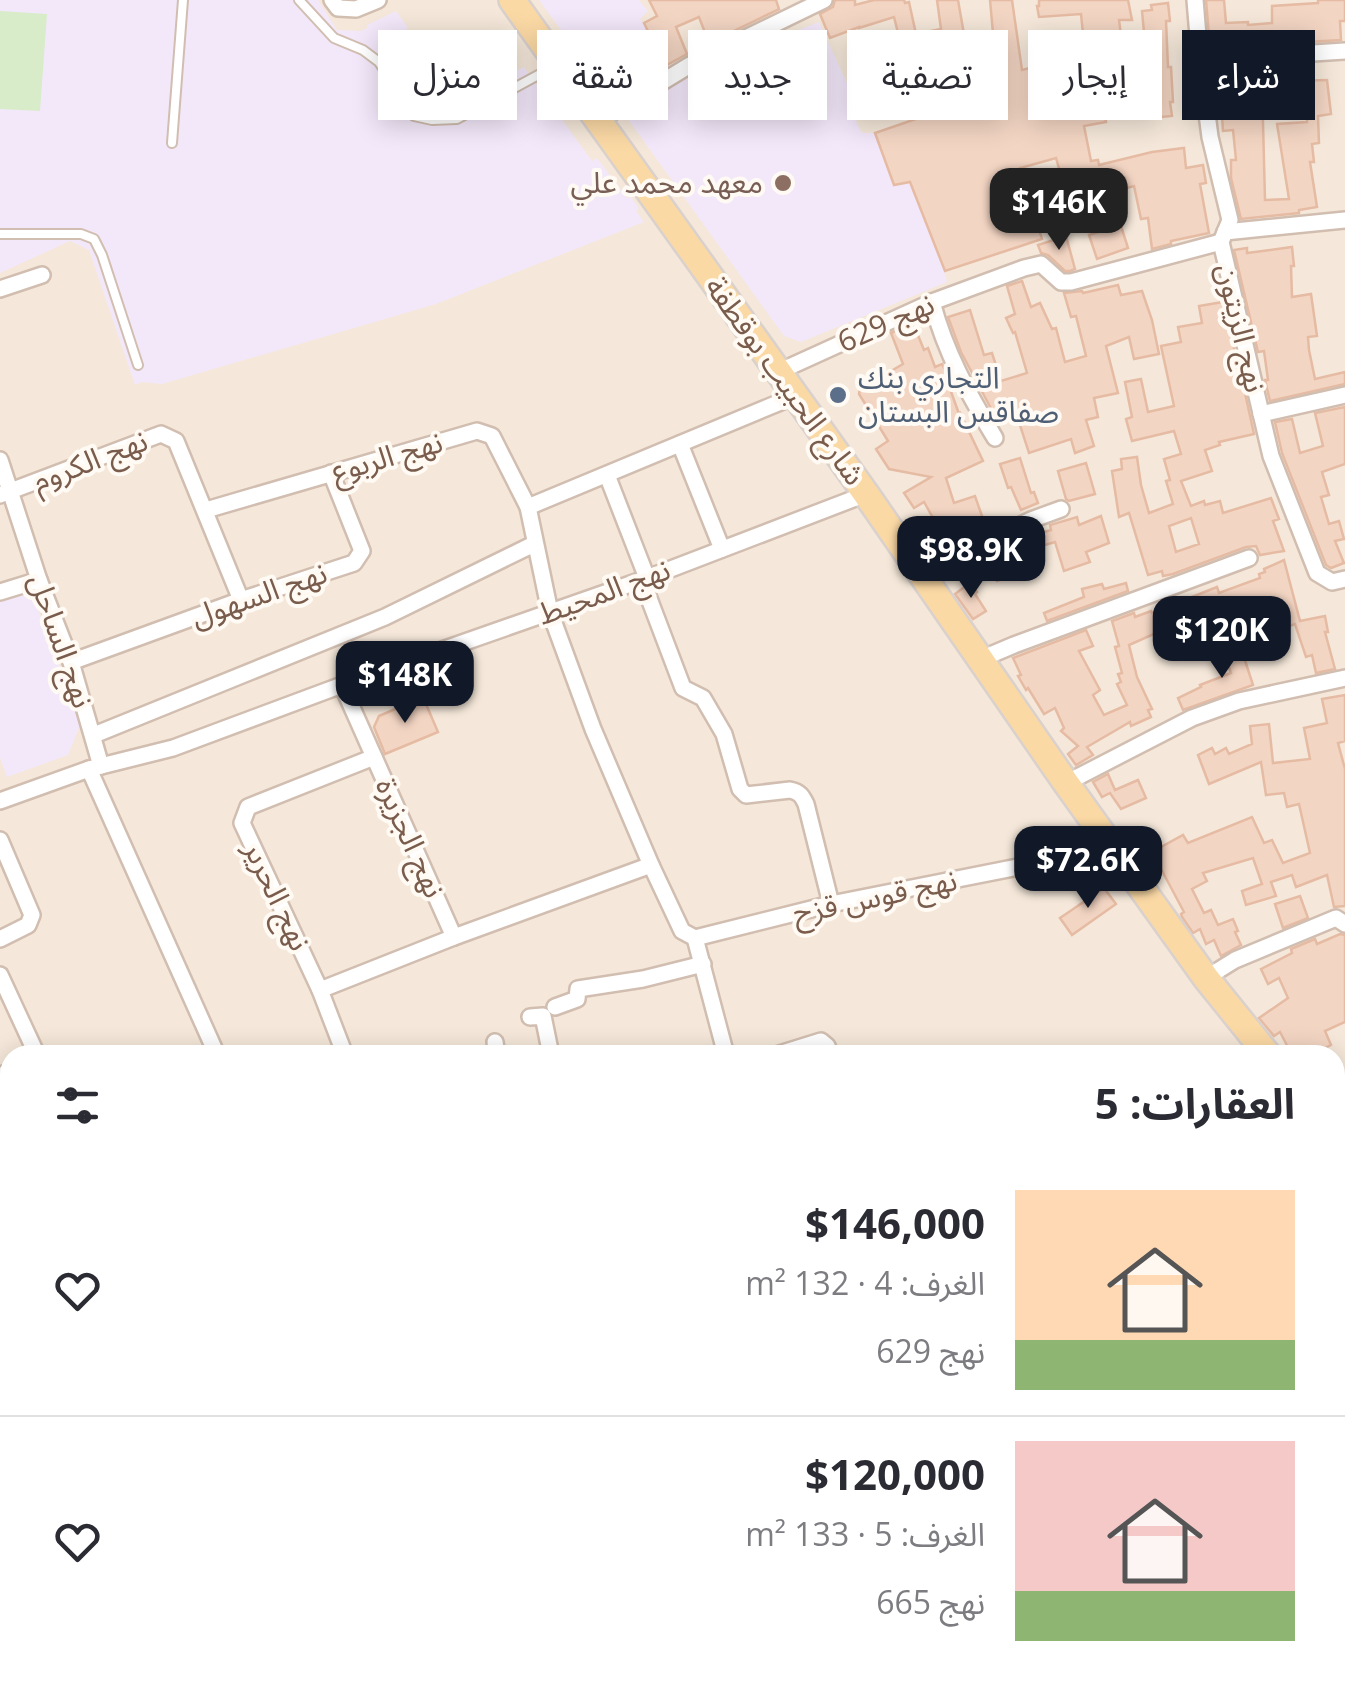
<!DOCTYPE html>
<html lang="ar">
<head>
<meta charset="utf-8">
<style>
  :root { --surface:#fff; --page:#f7f7f7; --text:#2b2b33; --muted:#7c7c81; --line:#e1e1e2; --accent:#111827 }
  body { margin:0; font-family:"Open Sans","Noto Sans Arabic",sans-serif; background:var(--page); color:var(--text); direction:rtl; height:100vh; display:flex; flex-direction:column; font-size:38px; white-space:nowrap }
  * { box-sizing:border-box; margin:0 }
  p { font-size:32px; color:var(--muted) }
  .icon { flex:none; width:55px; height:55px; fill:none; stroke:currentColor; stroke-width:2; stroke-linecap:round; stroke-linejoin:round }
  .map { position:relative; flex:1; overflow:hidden; direction:ltr }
  .side { position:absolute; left:0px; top:1045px; width:1345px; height:642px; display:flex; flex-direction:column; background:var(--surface); border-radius:30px 30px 0 0; box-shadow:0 5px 25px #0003; direction:rtl }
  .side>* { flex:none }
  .hud { position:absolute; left:30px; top:30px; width:1285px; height:90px; direction:rtl; display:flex; gap:20px }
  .price { position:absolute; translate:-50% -85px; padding:0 22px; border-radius:20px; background:var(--accent); color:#fff; font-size:32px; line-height:65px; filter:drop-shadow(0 2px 5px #0008) }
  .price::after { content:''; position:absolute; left:50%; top:60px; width:30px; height:22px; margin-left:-15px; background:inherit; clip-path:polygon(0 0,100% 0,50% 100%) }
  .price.selected { background:#222; color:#fff }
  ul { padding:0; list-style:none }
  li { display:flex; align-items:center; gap:30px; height:250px; padding:0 50px }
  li+li { border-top:2px solid var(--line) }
  li span { display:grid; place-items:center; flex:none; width:280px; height:200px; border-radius:0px; color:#555 }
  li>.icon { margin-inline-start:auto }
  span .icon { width:120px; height:120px; fill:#fffc; stroke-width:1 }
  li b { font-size:42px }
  h2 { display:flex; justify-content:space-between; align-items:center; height:120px; padding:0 50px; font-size:42px }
  .pill { padding:0 35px; border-radius:0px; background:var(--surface); box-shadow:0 5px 25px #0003; font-size:35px; line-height:90px }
  .pill.selected { background:var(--accent); color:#fff }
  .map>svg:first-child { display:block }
  .residential { fill:#f5e8da; fill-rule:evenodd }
  .education { fill:#f3e8fa }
  .green { fill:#d8ecc9 }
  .building { fill:#f3d5c3; stroke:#e6bba3; stroke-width:2.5; fill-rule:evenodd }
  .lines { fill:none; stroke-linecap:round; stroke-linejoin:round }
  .lane-casing { stroke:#d1beb0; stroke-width:12 }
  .street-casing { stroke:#d1beb0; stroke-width:20 }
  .secondary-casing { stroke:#d6c0b0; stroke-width:28 }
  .primary-casing { stroke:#dad1cd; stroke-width:30 }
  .lane { stroke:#fff; stroke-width:8 }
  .street { stroke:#fff; stroke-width:15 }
  .secondary { stroke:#fff; stroke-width:22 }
  .primary { stroke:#fbd9a5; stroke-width:25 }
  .education-dot { fill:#8d6e63; stroke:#fffaf3; stroke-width:4 }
  .service-dot { fill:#5c6f8a; stroke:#fffaf3; stroke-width:4 }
  .labels { text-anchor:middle; stroke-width:8; stroke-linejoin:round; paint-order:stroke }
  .education-label { font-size:30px; fill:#785e54; stroke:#fffaf3; text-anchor:end }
  .street-label { font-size:30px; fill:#7a5c4d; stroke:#fffaf3 }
  .service-label { font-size:30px; fill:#4e5e75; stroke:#fffaf3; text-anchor:start }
</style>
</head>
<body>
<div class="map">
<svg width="1345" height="1686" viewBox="0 0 1345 1686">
  <rect width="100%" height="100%" fill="#fdf6ec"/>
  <path class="residential" d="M0 0H1345V1686H0ZM10 1055H1335V1678H10Z"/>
  <g class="education">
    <path d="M0 0H318L337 30 361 31 367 28V25L396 11 408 28 398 37 445 105 524 67 592 161 597 158 627 198 631 197 639 208 636 211 644 222 436 304 162 384 142 382 135 385 89 250 70 241 0 273Z"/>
    <path d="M539 0H639L648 11 640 19 672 61 620 90 607 93Z"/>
    <path d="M819 22 861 114 856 121 862 133H875L910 182 943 266 947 282 801 342 784 336 625 115 681 76Z"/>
    <path d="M24 592 34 599 81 723 68 755 7 777 0 758V599Z"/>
  </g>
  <path class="green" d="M0 11 47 14 40 111 0 109Z"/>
  <g class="building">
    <path d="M649 0H776L779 9 709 43 699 17 676 27 687 54 665 66 644 23 657 16Z"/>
    <path d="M835 0H855V5L874 0H904L905 3 909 2 916 34 941 29 937 0H958L965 40 929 46V49L905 54 912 96 890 100V103L869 109 863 88 857 90 850 69 876 59V57L902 49 894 17 859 28V27L830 38 820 14 833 7Z"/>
    <path d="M990 0H1012L1022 70 1085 54 1081 14 1039 17 1037 6H1039V0H1128L1132 20H1119L1121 35 1114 36 1117 83 1141 79 1140 65 1147 64 1142 11 1152 10 1151 5 1168 3 1170 21H1166L1168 67H1171L1173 102H1170L1172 116 1151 118 1147 105 1104 112 1106 122 1084 126 1091 161 1098 160 1099 165 1152 152 1184 148 1186 168 1203 165 1206 183 1200 184 1209 233 1171 241V244L1152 249 1148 218 1141 219 1134 186 1127 188 1125 178 1117 180 1116 177 1065 189 1056 158 1020 168 1042 239 945 271 910 182 894 185 875 133 997 91 994 81 951 89 949 82 1002 64 998 32 993 33Z"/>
    <path d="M1206 0H1224L1226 23 1248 22V25L1272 23V6L1318 3V0H1345V21H1340L1341 40 1210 48Z"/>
    <path d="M1327 80 1331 114 1318 116 1319 143 1312 144 1314 162H1310L1317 207 1299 210V213L1241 219 1231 178V160H1236L1233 130 1223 131 1220 86 1262 84 1265 200 1289 199 1277 124 1307 122 1305 100 1291 101V81Z"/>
    <path d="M1116 226H1121L1128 248 1097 259 1089 235Z"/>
    <path d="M1066 236 1075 269 1070 271H1065L1048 255 1041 253 1038 245Z"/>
    <path d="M1292 247 1294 266H1291L1292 297 1311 294 1317 336 1308 337 1309 350 1315 379 1345 372V384L1270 401 1265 380H1268L1264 351 1258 352 1234 250 1247 248V253Z"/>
    <path d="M1022 281 1031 307 1040 303 1052 329 1056 328 1065 362 1086 356 1076 316 1071 317 1064 293 1082 291 1083 293 1118 285 1121 295 1142 291 1152 320 1159 354 1134 359 1129 337 1106 346 1118 393 1094 398 1098 417 1086 420 1094 446 1075 453 1071 439 1029 453 1015 410 995 416 961 352 948 317 970 310 984 355 992 353 1001 381 1027 373 1015 332 1013 333 1006 318 1015 314 1007 286Z"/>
    <path d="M1223 302 1236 357H1234L1238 385 1243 384 1254 434 1219 442 1220 445 1205 450 1212 471 1181 481 1191 506 1204 501 1205 505 1220 501 1223 513 1271 498 1279 519 1273 521 1284 551 1260 555 1256 546 1246 547 1173 574 1163 576 1162 571 1148 575 1129 513 1119 517 1112 471 1122 469 1121 459 1137 457 1141 485 1149 513 1173 504 1166 481 1170 480 1164 459 1181 454 1174 431 1132 441 1126 419 1132 417 1125 382 1141 379 1148 412 1174 406 1161 346 1181 342 1178 327 1202 323 1199 306ZM1191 518 1199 544 1176 552 1169 526Z"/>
    <path d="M913 323 924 350 928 348 935 367 942 364 952 385 949 386 959 414 960 413 983 461 946 478 954 503 975 496 982 516 949 528 952 533 940 540 933 527 937 525 924 502 914 508 904 493 931 477 889 469 876 449 888 441 859 394 860 389 903 364 891 333Z"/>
    <path d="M1345 407V464L1322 472 1329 495 1321 497 1329 524 1339 521 1344 539 1335 541 1344 563 1331 568 1326 565 1282 453 1275 422 1292 419 1300 453 1323 446 1315 413Z"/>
    <path d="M1020 458 1031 493 1034 492 1038 503 1021 510 1011 487 1008 488 1000 464Z"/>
    <path d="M1086 463 1095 494 1069 501 1066 499 1058 471Z"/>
    <path d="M1101 516 1109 543 1086 552 1090 562 1064 571 1055 542 1021 552 1027 571 997 581 992 567 963 583 957 570 1025 536 1026 537 1051 530 1050 525 1077 517 1079 525Z"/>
    <path d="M1284 560 1300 621 1325 616 1328 632H1325L1335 669 1316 673 1312 655 1306 657 1295 624 1253 638 1242 606 1202 621 1200 614 1178 622 1181 630 1167 635 1165 629 1129 645 1137 677 1152 709 1148 710 1151 717 1131 726 1130 722 1087 747 1093 755 1076 765 1068 754 1078 746 1061 731 1064 728 1055 708 1044 714 1028 688 1026 690 1018 676 1021 675 1013 658 1086 630 1093 646 1079 651 1100 690 1093 695 1104 715 1127 705 1117 684 1121 682 1118 674 1122 673 1115 647 1119 646 1112 621 1134 613 1135 617 1151 611 1152 613 1217 587 1219 593 1260 578 1259 574 1265 572 1264 569Z"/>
    <path d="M1126 583 1128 591 1047 621 1044 613 1084 597 1082 589 1102 584 1104 589Z"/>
    <path d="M967 585H971L977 592 975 594 986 611 973 619 955 594Z"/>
    <path d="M1240 645 1253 685 1183 710 1178 698 1201 687 1200 685 1231 673 1223 650Z"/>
    <path d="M1345 695V741L1338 743 1345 769V906L1334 907 1327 875 1296 887 1292 875 1271 882 1276 896 1246 905 1242 891 1262 884 1253 858 1203 873 1207 881 1192 889 1204 913 1211 910 1218 925 1233 919 1238 931 1235 932 1241 945 1221 956 1214 940 1206 944 1200 929 1193 933 1182 917 1181 914 1184 912 1152 852 1183 835 1188 843 1252 817 1264 843 1272 840 1283 863 1310 853 1299 804 1287 807 1284 793 1266 795 1261 762 1209 784 1198 755 1212 748 1215 754 1226 748 1229 754 1252 744 1250 726 1269 724 1273 763 1310 759 1304 728 1327 723 1322 699Z"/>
    <path d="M423 697 438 732 385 754 374 727 379 716Z"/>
    <path d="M1108 774 1115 790 1138 780 1146 798 1121 809 1110 793 1102 797 1093 782Z"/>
    <path d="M1104 888 1116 904 1072 935 1060 918Z"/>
    <path d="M1300 896 1308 918 1283 928 1275 904Z"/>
    <path d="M1340 934 1345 935V1022L1325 1031 1331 1045 1311 1055H1292L1280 1032 1274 1036 1259 1018 1288 998 1279 978 1268 984 1261 969 1292 953 1291 949 1315 939 1317 944Z"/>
  </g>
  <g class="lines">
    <g class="lane-casing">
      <g id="lane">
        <path d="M299 0 334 38 363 50 379 62 414 116 432 120 457 119 553 67"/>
        <path d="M172 143 183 0"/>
        <path d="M0 234H81L94 239 102 255 138 365"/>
      </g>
    </g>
    <g class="street-casing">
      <g id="street">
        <path d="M332 0 338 8 356 9 378 0"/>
        <path d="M1195 0 1200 60 1210 137 1230 220 1221 242 1271 456 1317 573 1332 582 1345 579"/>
        <path d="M1200 60 1345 51"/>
        <path d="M598 121 690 65 824 0"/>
        <path d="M1225 232 1345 220"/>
        <path d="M0 289 42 275"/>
        <path d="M932 302C946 354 968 393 995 438"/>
        <path d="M778 372 932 302 1024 268 1041 264 1061 282H1071L1221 242"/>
        <path d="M1261 414 1345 395"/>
        <path d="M680 444 722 549"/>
        <path d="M0 460 39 580 71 662 101 766"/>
        <path d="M607 475 647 578"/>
        <path d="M0 495 161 434 176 441 241 600"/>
        <path d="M528 507 795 396"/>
        <path d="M206 510 477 431 492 436 528 507 550 612 593 729 651 865 682 931 695 938 726 1055"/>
        <path d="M921 574 1031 520 1061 509"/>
        <path d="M642 580 683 688 703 698 724 734 740 789 746 795 790 790C800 792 802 796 806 804L831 904"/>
        <path d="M0 592 39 580"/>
        <path d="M981 659 1014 645 1249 558"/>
        <path d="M71 662 241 600 354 563 362 551 331 473"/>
        <path d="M342 685 454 937"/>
        <path d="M94 735 385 617 534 544"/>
        <path d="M89 769 217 1055"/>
        <path d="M1066 783 1192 718 1239 701 1345 678"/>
        <path d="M0 801 89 769 173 748 342 685 642 580 866 494"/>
        <path d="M0 840 32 915 28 925 0 939"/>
        <path d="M695 938 831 904 1114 848"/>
        <path d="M0 975 37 1055"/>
        <path d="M1206 978 1235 960 1336 918 1345 924"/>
        <path d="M320 990 454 937 651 865"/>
        <path d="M555 1007 577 999 578 989 643 979 703 964"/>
        <path d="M530 1017 543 1016 551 1055"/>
        <path d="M495 1042 497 1055"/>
        <path d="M345 1055 320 990 242 823 248 807 374 757"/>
        <path d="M776 1055 821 1041 827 1046 831 1055"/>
        <path d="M0 1076 10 1071"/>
        <path d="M0 1247 10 1270"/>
        <path d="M1335 1351 1345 1347"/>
        <path d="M0 1474 10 1463"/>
        <path d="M1335 1570 1345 1587"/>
        <path d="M0 1642 10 1638"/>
        <path d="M381 1678 386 1686"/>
      </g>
    </g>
    <g class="secondary-casing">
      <g id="secondary">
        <path d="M1335 1513 1345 1508"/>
        <path d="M0 1582 10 1605"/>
        <path d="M41 1678 44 1686"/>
        <path d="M572 1686 619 1678"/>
      </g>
    </g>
    <g class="primary-casing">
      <g id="primary">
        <path d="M512 0 866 494 1066 783 1206 978 1268 1055"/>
        <path d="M1335 1134 1345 1146"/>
      </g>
    </g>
    <use href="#lane" class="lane"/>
    <use href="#street" class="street"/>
    <use href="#secondary" class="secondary"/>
    <use href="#primary" class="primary"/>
  </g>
  <circle class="education-dot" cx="783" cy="183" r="10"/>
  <circle class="service-dot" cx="838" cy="395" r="10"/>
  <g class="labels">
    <g class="education-label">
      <text x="763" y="193">معهد محمد علي</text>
    </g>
    <g class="street-label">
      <text transform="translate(886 323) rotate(-24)" y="10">نهج 629</text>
      <text transform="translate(1241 328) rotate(77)" y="10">نهج الزيتون</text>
      <text transform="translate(785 381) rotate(54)" y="10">شارع الحبيب بوقطفة</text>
      <text transform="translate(387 457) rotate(-16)" y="10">نهج الربوع</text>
      <text transform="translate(90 461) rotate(-21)" y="10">نهج الكروم</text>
      <text transform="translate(604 592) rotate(-20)" y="10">نهج المحيط</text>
      <text transform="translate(259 595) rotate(-19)" y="10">نهج السهول</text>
      <text transform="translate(61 641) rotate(71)" y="10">نهج الساحل</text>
      <text transform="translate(410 838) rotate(66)" y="10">نهج الجزيرة</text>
      <text transform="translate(277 896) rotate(65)" y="10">نهج الحرير</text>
      <text transform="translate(875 897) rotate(-12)" y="10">نهج قوس قزح</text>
    </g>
    <g class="service-label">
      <text x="858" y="388">التجاري بنك<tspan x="858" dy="34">صفاقس البستان</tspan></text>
    </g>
  </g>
</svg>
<b class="price selected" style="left:1059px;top:253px">$146K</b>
<b class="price" style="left:971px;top:601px">$98.9K</b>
<b class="price" style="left:1222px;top:681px">$120K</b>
<b class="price" style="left:405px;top:726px">$148K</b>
<b class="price" style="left:1088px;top:911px">$72.6K</b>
<div class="hud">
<a class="pill selected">شراء</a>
<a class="pill">إيجار</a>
<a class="pill">تصفية</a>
<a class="pill">جديد</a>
<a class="pill">شقة</a>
<a class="pill">منزل</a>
</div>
<section class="side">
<h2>العقارات: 5<svg class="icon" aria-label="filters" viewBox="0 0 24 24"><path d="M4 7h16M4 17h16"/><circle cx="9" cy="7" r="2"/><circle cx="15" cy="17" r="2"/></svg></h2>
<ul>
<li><span style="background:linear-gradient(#ffd9b3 75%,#8fb573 0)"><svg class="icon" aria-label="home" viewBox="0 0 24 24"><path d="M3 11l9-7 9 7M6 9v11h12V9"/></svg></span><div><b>$146,000</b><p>الغرف: 4 · 132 m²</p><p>نهج 629</p></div><svg class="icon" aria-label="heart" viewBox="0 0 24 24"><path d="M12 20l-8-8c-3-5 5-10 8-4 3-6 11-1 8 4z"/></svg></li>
<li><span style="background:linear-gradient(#f6c9c9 75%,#8fb573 0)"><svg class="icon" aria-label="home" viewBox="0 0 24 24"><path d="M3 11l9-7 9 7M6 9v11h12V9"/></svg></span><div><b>$120,000</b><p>الغرف: 5 · 133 m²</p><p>نهج 665</p></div><svg class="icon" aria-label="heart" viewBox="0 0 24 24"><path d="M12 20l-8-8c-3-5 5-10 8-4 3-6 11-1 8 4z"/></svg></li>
</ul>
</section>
</div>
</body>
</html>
